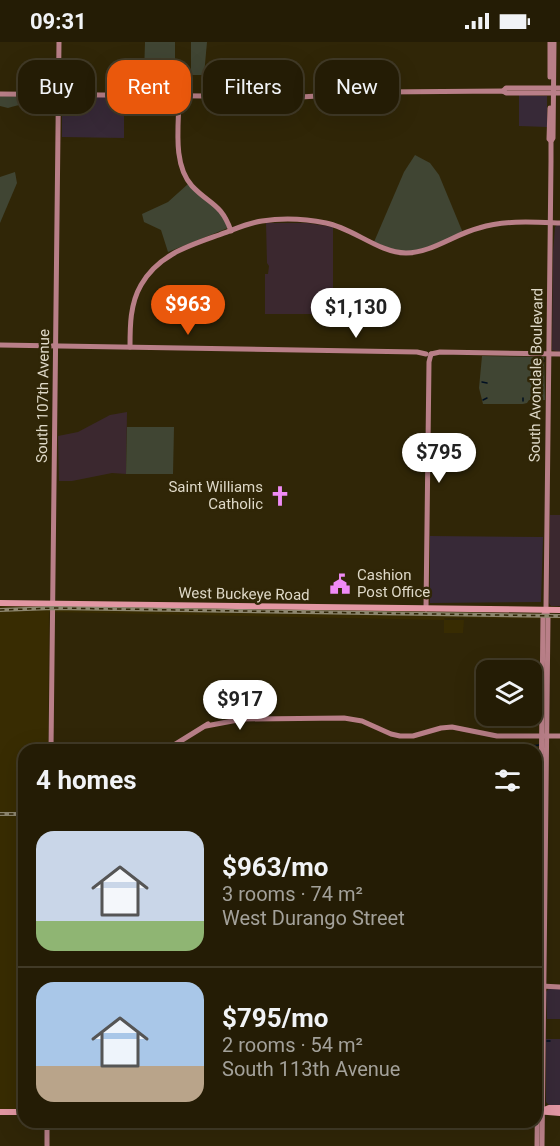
<!DOCTYPE html>
<html lang="en">
<head>
<meta charset="utf-8">
<style>
  :root { --surface:#241c05; --page:#302913; --text:#f1f3f6; --muted:#a3a19a; --line:#413a27; --accent:#ea580c }
  body { margin:0; font-family:Roboto,sans-serif; background:var(--page); color:var(--text); height:100vh; display:flex; flex-direction:column; font-size:22px; white-space:nowrap }
  * { box-sizing:border-box; margin:0 }
  p { font-size:20px; color:var(--muted) }
  .icon { flex:none; width:33px; height:33px; fill:none; stroke:currentColor; stroke-width:2; stroke-linecap:round; stroke-linejoin:round }
  .map { position:relative; flex:1; overflow:hidden }
  .sheet { position:absolute; left:18px; top:702px; width:524px; height:384px; display:flex; flex-direction:column; background:var(--surface); border-radius:18px; box-shadow:0 6px 24px #0002,0 0 0 2px var(--line) }
  .sheet>* { flex:none }
  .banner { position:absolute; left:18px; top:18px; width:525px; height:54px; display:flex; gap:12px }
  .tools { position:absolute; left:476px; top:618px; display:grid; gap:12px }
  .tools a { display:grid; place-items:center; width:66px; height:66px; border-radius:12px; background:var(--surface); box-shadow:0 6px 24px #0002,0 0 0 2px var(--line); font-size:30px }
  .price { position:absolute; translate:-50% -51px; padding:0 14px; border-radius:21px; background:#fff; color:#222; font-size:20px; line-height:39px; filter:drop-shadow(0 2px 3px #0008) }
  .price::after { content:''; position:absolute; left:50%; top:36px; width:18px; height:14px; margin-left:-9px; background:inherit; clip-path:polygon(0 0,100% 0,50% 100%) }
  .price.selected { background:var(--accent); color:#fff }
  ul { padding:0; list-style:none }
  li { display:flex; align-items:center; gap:18px; height:150px; padding:0 18px }
  li+li { border-top:2px solid var(--line) }
  li span { display:grid; place-items:center; flex:none; width:168px; height:120px; border-radius:18px; color:#555 }
  li>.icon { margin-inline-start:auto }
  span .icon { width:72px; height:72px; fill:#fffc; stroke-width:1 }
  li b { font-size:26px }
  h2 { display:flex; justify-content:space-between; align-items:center; height:72px; padding:0 18px; font-size:26px }
  .chip { padding:0 21px; border-radius:18px; background:var(--surface); box-shadow:0 6px 24px #0002,0 0 0 2px var(--line); font-size:21px; line-height:54px }
  .chip.selected { background:var(--accent); color:#fff }
  .status { display:flex; justify-content:space-between; align-items:center; height:42px; padding:0 30px; background:var(--surface); direction:ltr }
  .status svg { height:16px; fill:currentColor }
  .map>svg:first-child { display:block }
  .commercial { fill:#372937 }
  .built { fill:#382c02 }
  .education { fill:#3b282f }
  .green { fill:#404533 }
  .lines { fill:none; stroke-linecap:round; stroke-linejoin:round }
  .stream { stroke:#000f22; stroke-width:1.5 }
  .secondary { stroke:#b97f88; stroke-width:5 }
  .primary { stroke:#e297a3; stroke-width:6 }
  .rail-casing { stroke:#8d866e; stroke-width:4 }
  .rail { stroke:#302607; stroke-width:1.5; stroke-dasharray:4.5; stroke-linecap:butt }
  .labels { text-anchor:middle; stroke-width:5; stroke-linejoin:round; paint-order:stroke }
  .street-label { font-size:15px; fill:#dfd9c8; stroke:#302607 }
  .poi-label { font-size:15px; fill:#dfd9c8; stroke:#302607; text-anchor:end }
</style>
</head>
<body>
<div class="status"><b>09:31</b><svg viewBox="0 0 49 12"><path d="M0 12V9h3v3zM5 12V6h3v6zM10 12V3h3v9zM15 12V0h3v12zM26 1h20v11H26zM47 4h2v5h-2z"/></svg></div>
<div class="map">
<svg width="560" height="1104" viewBox="0 0 560 1104">
  <rect width="100%" height="100%" fill="#302607"/>
  <g class="commercial">
    <path d="M519 53 547 54V85L519 84Z"/>
    <path d="M65 55H124V96L62 95V57Z"/>
    <path d="M430 494 543 495 541 560 430 561Z"/>
    <path d="M549 946H560V977H547L546 950Z"/>
    <path d="M546 997H560V1063H549L546 1060Z"/>
  </g>
  <path class="built" d="M0 563 530 571 560 572V577L444 576 445 578H464L463 591H444V578L49 570 48 708H24V1067H0Z"/>
  <g class="education">
    <path d="M266 181H307L333 185V272H265V232H268L269 224 267 221Z"/>
    <path d="M557 183H560V310L552 308 553 210 555 185Z"/>
    <path d="M127 370 126 432 112 431 72 439H59L58 394 78 390 110 373Z"/>
    <path d="M550 473H560V564H551L549 561Z"/>
  </g>
  <g class="green">
    <path d="M145 0H175V33H144Z"/>
    <path d="M191 0H207L204 33H191Z"/>
    <path d="M0 54 52 55 55 57 53 63 41 66C32 60 17 63 8 66L0 64Z"/>
    <path d="M415 113 430 121 439 133 463 191 423 208 401 211 374 200 404 130Z"/>
    <path d="M15 130 17 141 0 181V135Z"/>
    <path d="M188 142 220 169 228 186 168 210 161 188 144 180 142 172 168 160Z"/>
    <path d="M482 314 544 315 545 358H529L527 361 523 362H483L479 346Z"/>
    <path d="M127 385H174L173 432H126Z"/>
  </g>
  <g class="lines">
    <g class="stream">
      <path d="M532 324 544 319"/>
      <path d="M482 340 487 341"/>
      <path d="M523 356V359"/>
      <path d="M483 358 487 356"/>
      <path d="M531 704 539 703"/>
      <path d="M547 999H550"/>
    </g>
    <g class="secondary">
      <path d="M550 35V0"/>
      <path d="M503 49 506 46H560"/>
      <path d="M0 52 301 55 382 50 503 49 506 51H560"/>
      <path d="M179 54C179 82 172 122 192 144 210 163 221 161 231 189"/>
      <path d="M550 66 549 97 551 99"/>
      <path d="M0 303 417 310 426 312"/>
      <path d="M130 305C130 284 130 262 141 243 158 213 188 204 219 193 233 188 247 181 262 179 282 176 306 177 326 181 353 186 379 211 406 211 431 211 455 192 479 186 505 178 533 180 560 181"/>
      <path d="M431 312 440 310 560 312"/>
      <path d="M426 567 429 320 431 312"/>
      <path d="M206 684 243 677 344 676 362 679 391 692 400 694H413L441 686 452 685 497 694H560"/>
      <path d="M51 708 59 0"/>
      <path d="M166 708 208 682"/>
      <path d="M541 944 560 945"/>
      <path d="M47 1104V1080"/>
      <path d="M537 1104 543 575 546 567"/>
      <path d="M542 1104 548 575 546 567 551 119V99L553 96 554 0"/>
    </g>
    <g class="primary">
      <path d="M0 561 560 568"/>
      <path d="M536 1069 560 1071"/>
      <path d="M542 1069 549 1066H560"/>
      <path d="M0 1070H24"/>
    </g>
    <g class="rail-casing">
      <g id="rail">
        <path d="M0 568 53 566 560 574"/>
        <path d="M0 772H16"/>
      </g>
    </g>
    <use href="#rail" class="rail"/>
  </g>
  <defs>
    <g id="church-bare" transform="scale(1.62)"><path d="M-1.2-6h2.4v3.5h3.3v2.4h-3.3V6h-2.4V-.1h-3.3v-2.4h3.3Z" fill="#f08bf5" stroke="#302607" stroke-width="2.5" paint-order="stroke"/></g>
    <g id="civic-bare" transform="scale(1.62)"><path d="M-.6-6.5H3V-4.5H.6V-3L4-1V1h2V6H-6V1h2V-1L-.6-3ZM-1.2 2.5V6h2.4V2.5Z" fill="#f08bf5" stroke="#302607" stroke-width="2.5" paint-order="stroke"/></g>
  </defs>
  <g fill-rule="evenodd">
    <use href="#church-bare" x="280" y="454"/>
    <use href="#civic-bare" x="340" y="542"/>
  </g>
  <g class="labels">
    <g class="street-label">
      <text transform="translate(536 333) rotate(-89)" y="5">South Avondale Boulevard</text>
      <text transform="translate(43 354) rotate(-89)" y="5">South 107th Avenue</text>
      <text transform="translate(244 552) rotate(1)" y="5">West Buckeye Road</text>
    </g>
    <g class="poi-label">
      <text x="263" y="450">Saint Williams<tspan x="263" dy="17">Catholic</tspan></text>
      <text x="357" y="538" text-anchor="start">Cashion<tspan x="357" dy="17">Post Office</tspan></text>
    </g>
  </g>
</svg>
<div class="tools">
<a><svg class="icon" aria-label="layers" viewBox="0 0 24 24"><path d="M12 4l9 5-9 5-9-5zM3 14l9 5 9-5"/></svg></a>
</div>
<b class="price selected" style="left:188px;top:294px">$963</b>
<b class="price" style="left:356px;top:297px">$1,130</b>
<b class="price" style="left:439px;top:442px">$795</b>
<b class="price" style="left:240px;top:689px">$917</b>
<div class="banner">
<a class="chip">Buy</a>
<a class="chip selected">Rent</a>
<a class="chip">Filters</a>
<a class="chip">New</a>
</div>
<section class="sheet">
<h2>4 homes<svg class="icon" aria-label="filters" viewBox="0 0 24 24"><path d="M4 7h16M4 17h16"/><circle cx="9" cy="7" r="2"/><circle cx="15" cy="17" r="2"/></svg></h2>
<ul>
<li><span style="background:linear-gradient(#c9d6e8 75%,#8fb573 0)"><svg class="icon" aria-label="home" viewBox="0 0 24 24"><path d="M3 11l9-7 9 7M6 9v11h12V9"/></svg></span><div><b>$963/mo</b><p>3 rooms · 74 m²</p><p>West Durango Street</p></div></li>
<li><span style="background:linear-gradient(#a9c7e8 70%,#b9a48a 0)"><svg class="icon" aria-label="home" viewBox="0 0 24 24"><path d="M3 11l9-7 9 7M6 9v11h12V9"/></svg></span><div><b>$795/mo</b><p>2 rooms · 54 m²</p><p>South 113th Avenue</p></div></li>
</ul>
</section>
</div>
</body>
</html>
